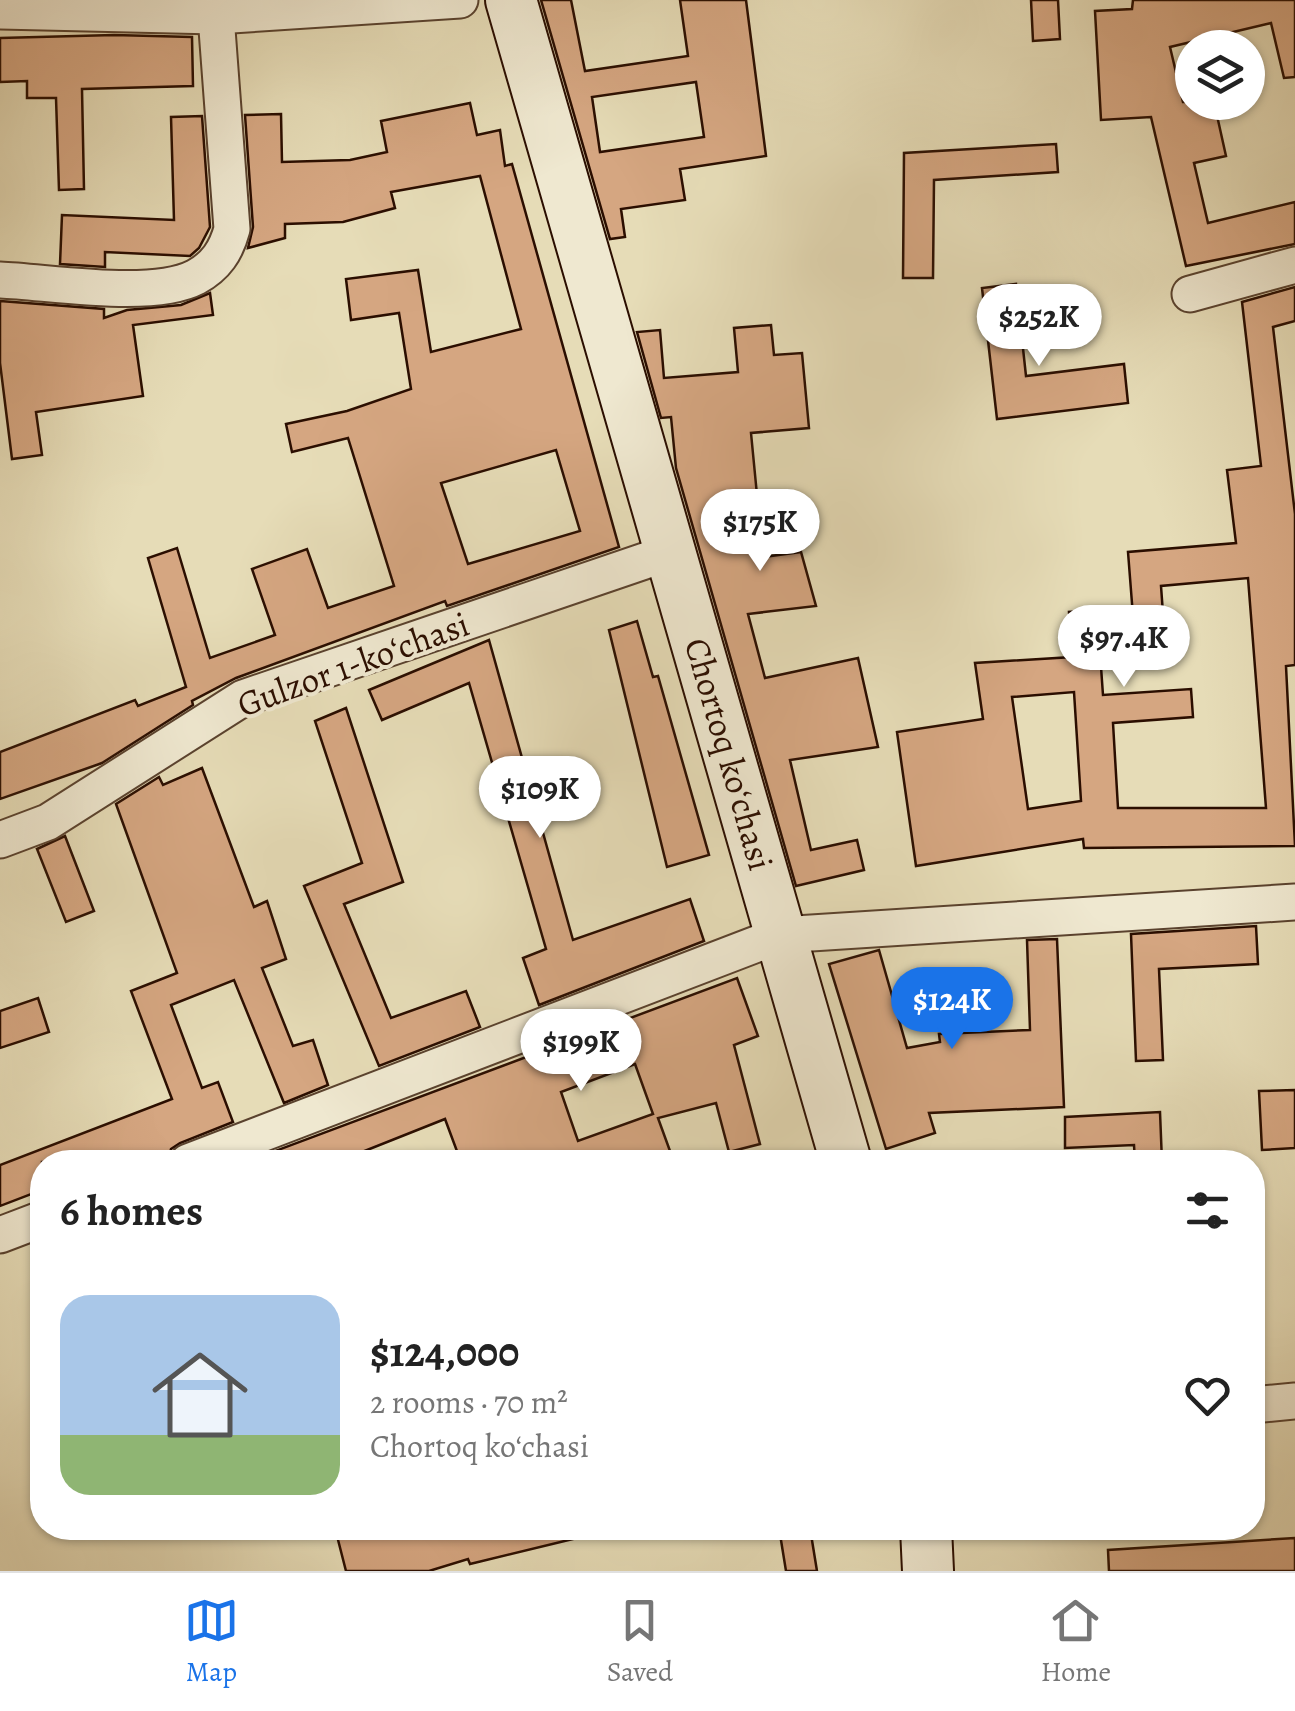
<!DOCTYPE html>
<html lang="en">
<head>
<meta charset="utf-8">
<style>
  :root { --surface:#fff; --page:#f6f6f6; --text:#222; --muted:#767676; --line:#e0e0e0; --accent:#1a73e8 }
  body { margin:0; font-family:Alegreya,serif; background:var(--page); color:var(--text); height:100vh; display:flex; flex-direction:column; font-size:38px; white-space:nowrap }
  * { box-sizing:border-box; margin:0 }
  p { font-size:32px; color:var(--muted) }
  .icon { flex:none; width:55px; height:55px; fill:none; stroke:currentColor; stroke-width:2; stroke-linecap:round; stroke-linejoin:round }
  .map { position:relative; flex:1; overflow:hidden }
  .details { position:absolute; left:30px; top:1150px; width:1235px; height:390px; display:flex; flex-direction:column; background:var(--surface); border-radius:40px; box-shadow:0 2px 8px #0004 }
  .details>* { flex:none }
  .controls { position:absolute; left:1175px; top:30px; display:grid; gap:20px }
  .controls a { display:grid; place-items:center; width:90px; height:90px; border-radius:50%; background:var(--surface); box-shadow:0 2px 8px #0004; font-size:50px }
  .price { position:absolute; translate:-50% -85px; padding:0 22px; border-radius:35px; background:#fff; color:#222; font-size:32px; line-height:65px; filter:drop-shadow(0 2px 5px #0008) }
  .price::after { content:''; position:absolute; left:50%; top:60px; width:30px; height:22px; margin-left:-15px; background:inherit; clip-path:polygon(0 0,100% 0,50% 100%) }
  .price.on { background:var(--accent); color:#fff }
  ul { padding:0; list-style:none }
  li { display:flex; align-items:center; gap:30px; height:250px; padding:0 30px }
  li span { display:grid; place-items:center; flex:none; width:280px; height:200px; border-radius:30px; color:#555 }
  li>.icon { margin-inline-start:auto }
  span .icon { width:120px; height:120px; fill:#fffc; stroke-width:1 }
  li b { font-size:42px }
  h2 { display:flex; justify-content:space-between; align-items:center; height:120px; padding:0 30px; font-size:42px }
  .dock { display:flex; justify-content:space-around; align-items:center; height:140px; border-top:2px solid var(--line); background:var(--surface); font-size:28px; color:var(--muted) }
  .dock a { display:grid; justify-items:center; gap:5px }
  .dock .on { color:var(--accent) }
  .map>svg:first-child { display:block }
  .building { fill:#d5a681; stroke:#2b0e00; stroke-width:2.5; fill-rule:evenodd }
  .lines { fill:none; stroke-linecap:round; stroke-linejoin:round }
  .street-casing { stroke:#5a422e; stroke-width:39 }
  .secondary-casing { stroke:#2b0e00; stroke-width:54 }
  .street { stroke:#efe8d0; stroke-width:35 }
  .secondary { stroke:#efe8d0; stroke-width:50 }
  .labels { text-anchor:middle; stroke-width:8; stroke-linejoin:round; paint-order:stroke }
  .street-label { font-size:35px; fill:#2b0e00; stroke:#efe8d0 }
</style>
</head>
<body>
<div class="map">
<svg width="1295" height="1571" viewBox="0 0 1295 1571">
  <rect width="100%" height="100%" fill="#e6dcb7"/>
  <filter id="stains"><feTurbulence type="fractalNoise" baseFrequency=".002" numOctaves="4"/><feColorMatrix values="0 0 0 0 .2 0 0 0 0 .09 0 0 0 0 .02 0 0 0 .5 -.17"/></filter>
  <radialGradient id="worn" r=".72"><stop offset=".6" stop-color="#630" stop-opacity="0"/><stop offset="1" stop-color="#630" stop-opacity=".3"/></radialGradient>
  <g class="building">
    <path d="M541 0H571L585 71 688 56 680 0H746L766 156 680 169 685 200 621 209 625 237 610 239ZM696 82 704 137 600 152 592 97Z"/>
    <path d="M1031 0H1058L1060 39 1033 41Z"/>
    <path d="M1133 0H1295V77L1284 78 1271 23 1170 47 1183 102H1214L1226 156 1194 163 1208 223 1295 202V244L1186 266 1151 117 1101 120 1095 11 1132 9Z"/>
    <path d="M114 35 192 37 193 86 82 89 84 189 59 190 56 98H27V81L0 82V38Z"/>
    <path d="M470 103 477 135 500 130 505 166 512 164 619 547 447 606 445 601 236 678 192 701 193 705 102 763 0 799V752L135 700 138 706 186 687 148 558 177 548 210 658 275 635 252 569 307 549 328 608 394 586 348 438 292 452 286 424 347 411 411 389 399 313 351 320 346 279 418 270 431 352 521 329 480 176 391 192 395 208 343 222 285 224V238L248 248 253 227 245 115 281 114 282 162 350 160 387 152 381 121ZM556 450 580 531 468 564 441 483Z"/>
    <path d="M202 116 210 227 199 248 190 256 105 252V267L60 264 62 215 174 220 171 117Z"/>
    <path d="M1056 144 1058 172 934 180 933 278H903L904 153Z"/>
    <path d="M1016 284 1026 376 1124 364 1128 403 997 419 982 288Z"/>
    <path d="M1295 287V321L1273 327 1295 514V665L1286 666 1295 846 1084 848 1083 839 916 866 897 732 983 719 975 663 1072 657 1069 612 1097 610 1103 695 1191 689 1193 717 1113 723 1118 808H1266L1248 578 1161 586 1164 627 1134 629 1128 552 1236 543 1227 470 1261 466 1242 302ZM1074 692 1081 801 1028 809 1012 697Z"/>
    <path d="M210 293 213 315 133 325 143 396 36 412 42 455 12 459 0 363V301L104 309V318L127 310 181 305Z"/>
    <path d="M771 325 774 355 802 353 809 428 751 433 763 557 801 552 816 606 748 614 765 678 858 658 878 747 790 760 811 850 857 840 864 870 796 886 676 468 671 417 661 418 637 332 660 330 664 378 738 372 734 328Z"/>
    <path d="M637 621 653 677 658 676 709 855 667 867 609 630Z"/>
    <path d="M489 640 573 940 690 899 704 941 539 1005 523 958 546 949 469 683 382 720 369 690Z"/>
    <path d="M346 708 403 882 344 904 391 1018 466 991 480 1027 379 1066 304 886 362 863 315 721Z"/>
    <path d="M202 768 254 907 267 901 286 959 262 968 293 1046 313 1040 328 1085 284 1103 234 980 171 1005 202 1088 218 1082 233 1122 180 1143 171 1149 167 1162H42V1190L0 1206V1165L172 1099 131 991 177 973 116 804 159 777 163 785Z"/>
    <path d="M65 836 94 911 66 922 37 849Z"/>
    <path d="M1256 926 1258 964 1159 969 1163 1060 1136 1061 1131 934Z"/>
    <path d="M1057 939 1064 1107 929 1113 935 1133 886 1149 829 964 879 950 907 1048 940 1042 939 1034 1030 1030 1027 940Z"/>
    <path d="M737 978 758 1036 734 1045 760 1144 729 1152 716 1103 658 1118 674 1162H461L445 1119 337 1162H246ZM635 1064 653 1114 578 1141 561 1092Z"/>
    <path d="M38 998 49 1032 0 1048V1011Z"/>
    <path d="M1295 1090V1148L1262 1150 1259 1091Z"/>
    <path d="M1160 1112 1162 1162H1135L1134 1145 1065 1148V1117Z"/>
    <path d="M335 1528H576L577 1538 470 1564 468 1559 429 1571H346Z"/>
    <path d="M779 1528H810L817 1571H786Z"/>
    <path d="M1295 1538V1571H1109L1108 1550Z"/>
  </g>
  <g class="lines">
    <g class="street-casing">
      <g id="street">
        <path d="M0 11 216 16 460 0"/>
        <path d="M0 280C50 282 152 300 196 277 216 266 226 251 232 229L216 16"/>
        <path d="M1190 294 1295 265"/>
        <path d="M0 840 48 822 243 698 671 552"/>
        <path d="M188 1162 780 935 1295 902"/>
        <path d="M0 1235 42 1219"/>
        <path d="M1252 1405 1295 1401"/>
      </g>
    </g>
    <g class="secondary-casing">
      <g id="secondary">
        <path d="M511 0 846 1162"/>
        <path d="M926 1528 928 1571"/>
      </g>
    </g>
    <use href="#street" class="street"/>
    <use href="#secondary" class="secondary"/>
  </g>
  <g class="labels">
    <g class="street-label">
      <text transform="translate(353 664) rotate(-20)" y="12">Gulzor 1-koʻchasi</text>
      <text transform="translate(729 754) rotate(74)" y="12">Chortoq koʻchasi</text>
    </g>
  </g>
  <rect width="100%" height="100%" filter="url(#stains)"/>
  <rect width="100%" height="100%" fill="url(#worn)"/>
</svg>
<div class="controls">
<a><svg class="icon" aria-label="layers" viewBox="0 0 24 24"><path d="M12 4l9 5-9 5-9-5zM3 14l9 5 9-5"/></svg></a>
</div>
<b class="price" style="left:1039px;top:369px">$252K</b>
<b class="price" style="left:760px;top:574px">$175K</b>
<b class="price" style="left:1124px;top:690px">$97.4K</b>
<b class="price" style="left:540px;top:841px">$109K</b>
<b class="price on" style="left:952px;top:1052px">$124K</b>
<b class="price" style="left:581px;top:1094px">$199K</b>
<section class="details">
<h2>6 homes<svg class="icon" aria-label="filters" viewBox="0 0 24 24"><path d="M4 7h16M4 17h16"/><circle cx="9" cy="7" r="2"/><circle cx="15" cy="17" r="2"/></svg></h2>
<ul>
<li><span style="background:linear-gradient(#a9c7e8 70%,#8fb573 0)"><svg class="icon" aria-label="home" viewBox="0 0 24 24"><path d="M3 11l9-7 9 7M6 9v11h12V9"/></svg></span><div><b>$124,000</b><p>2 rooms · 70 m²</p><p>Chortoq koʻchasi</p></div><svg class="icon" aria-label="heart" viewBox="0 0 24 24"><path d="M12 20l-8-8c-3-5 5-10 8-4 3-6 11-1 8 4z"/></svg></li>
</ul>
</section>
</div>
<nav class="dock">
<a class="on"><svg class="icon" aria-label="map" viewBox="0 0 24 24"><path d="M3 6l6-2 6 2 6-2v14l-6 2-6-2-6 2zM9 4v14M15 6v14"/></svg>Map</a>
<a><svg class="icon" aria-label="saved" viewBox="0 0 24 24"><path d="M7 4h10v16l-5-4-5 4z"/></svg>Saved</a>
<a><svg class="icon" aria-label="home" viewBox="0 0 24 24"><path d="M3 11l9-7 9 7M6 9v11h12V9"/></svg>Home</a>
</nav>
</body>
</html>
